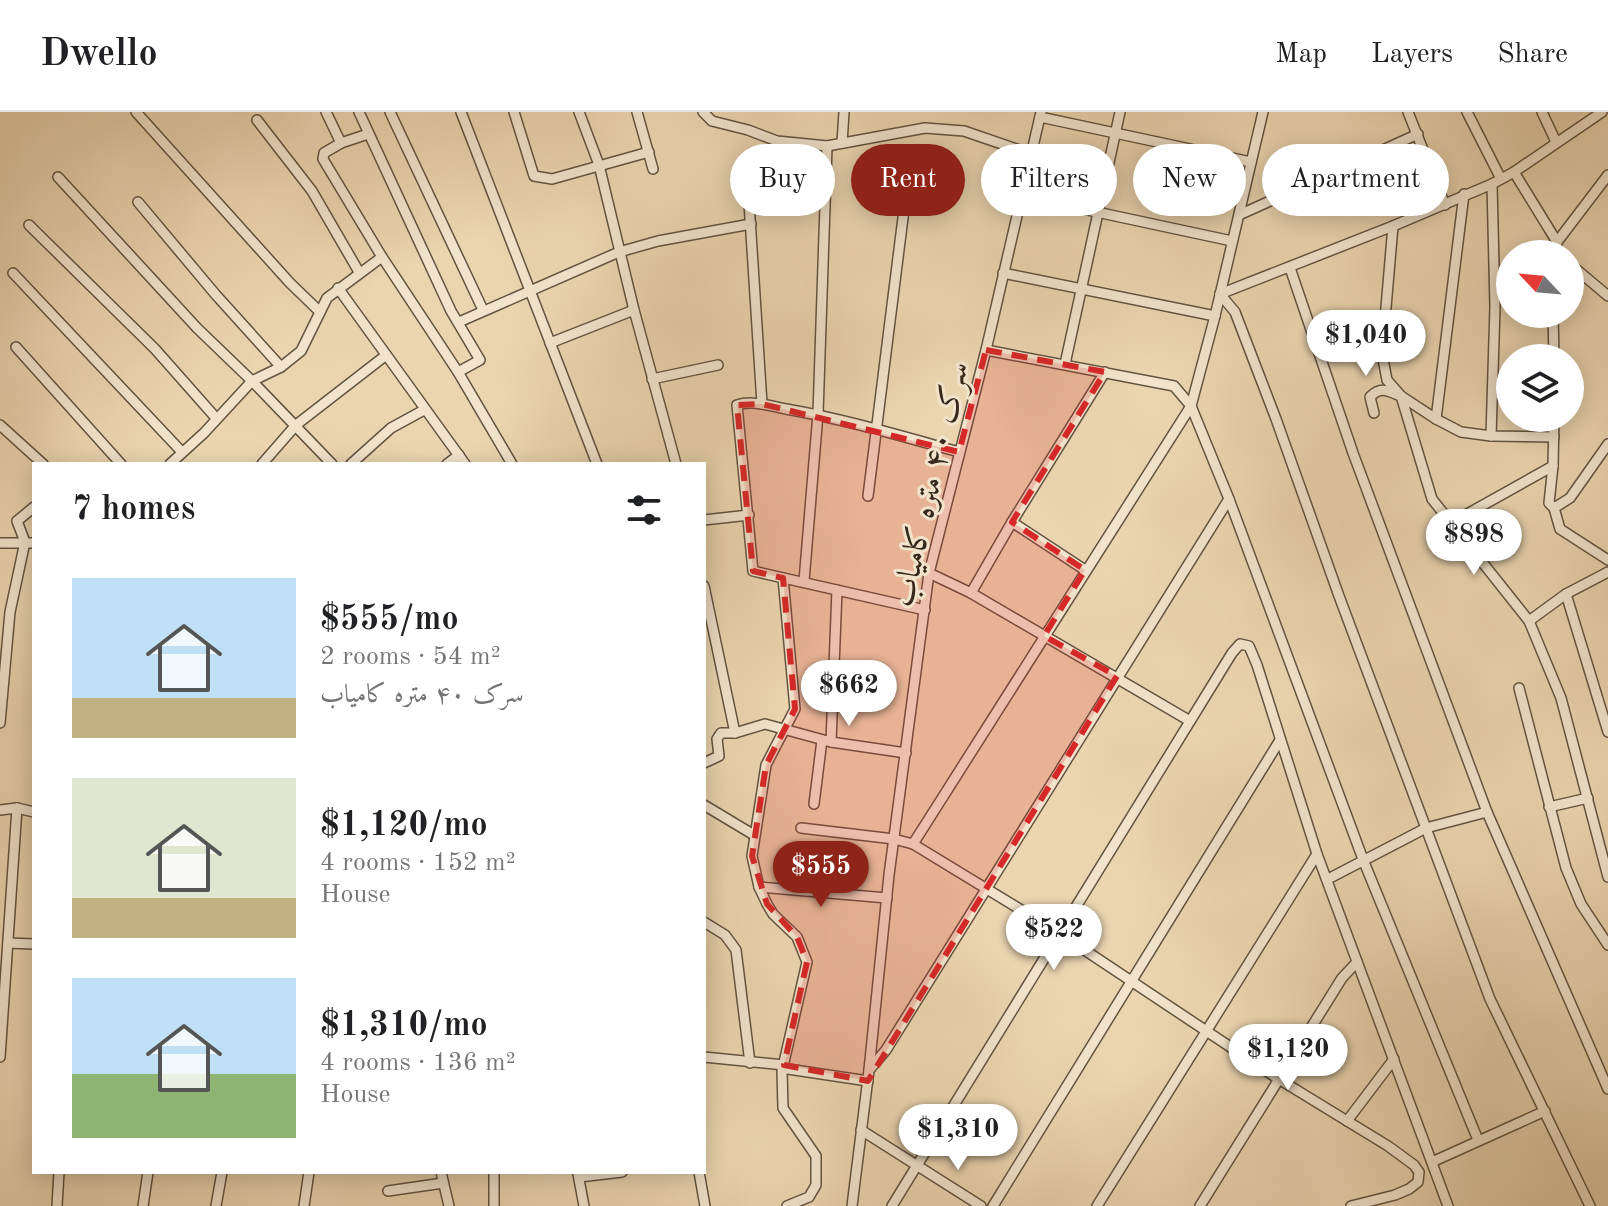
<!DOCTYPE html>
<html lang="en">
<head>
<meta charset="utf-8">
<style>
  :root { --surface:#fff; --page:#f6f6f6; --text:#202124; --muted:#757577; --line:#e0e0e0; --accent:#8f2418 }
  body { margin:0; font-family:"Old Standard TT",Amiri,serif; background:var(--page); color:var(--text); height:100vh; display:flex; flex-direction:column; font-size:30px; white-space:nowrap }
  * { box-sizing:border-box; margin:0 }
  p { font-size:26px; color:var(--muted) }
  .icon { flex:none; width:44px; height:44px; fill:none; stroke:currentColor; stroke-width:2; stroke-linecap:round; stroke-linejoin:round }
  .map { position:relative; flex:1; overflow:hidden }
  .panel { position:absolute; left:32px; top:350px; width:674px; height:712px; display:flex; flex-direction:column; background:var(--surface); border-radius:0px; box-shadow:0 4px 20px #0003 }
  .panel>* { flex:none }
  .top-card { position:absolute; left:730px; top:32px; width:758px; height:72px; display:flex; gap:16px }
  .needle { width:52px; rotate:296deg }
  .tools { position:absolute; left:1496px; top:128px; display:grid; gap:16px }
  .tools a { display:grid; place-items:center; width:88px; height:88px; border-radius:50%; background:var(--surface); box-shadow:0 4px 20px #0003; font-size:40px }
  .price { position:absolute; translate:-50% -68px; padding:0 18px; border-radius:28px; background:#fff; color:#222; font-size:26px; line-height:52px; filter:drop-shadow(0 2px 4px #0008) }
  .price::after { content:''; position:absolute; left:50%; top:48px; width:24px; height:18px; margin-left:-12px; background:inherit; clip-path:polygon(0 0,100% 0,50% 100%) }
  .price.active { background:var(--accent); color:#fff }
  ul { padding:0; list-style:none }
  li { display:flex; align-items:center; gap:24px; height:200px; padding:0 40px }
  li span { display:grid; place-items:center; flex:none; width:224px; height:160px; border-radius:0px; color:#555 }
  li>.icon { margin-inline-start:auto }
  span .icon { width:96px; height:96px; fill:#fffc; stroke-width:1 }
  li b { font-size:34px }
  h2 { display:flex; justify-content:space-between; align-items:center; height:96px; padding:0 40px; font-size:34px }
  .chip { padding:0 28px; border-radius:36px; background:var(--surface); box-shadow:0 4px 20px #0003; font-size:28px; line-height:72px }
  .chip.active { background:var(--accent); color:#fff }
  header { display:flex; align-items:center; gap:48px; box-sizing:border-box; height:112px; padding:0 40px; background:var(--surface); border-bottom:2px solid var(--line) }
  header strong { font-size:38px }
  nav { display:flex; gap:44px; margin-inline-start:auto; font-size:28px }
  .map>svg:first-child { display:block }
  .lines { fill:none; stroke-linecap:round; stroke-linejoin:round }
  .minor-casing { stroke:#635440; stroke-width:12 }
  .minor { stroke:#f2e4cc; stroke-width:9 }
  .marked { fill:#d62828; fill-opacity:0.2; stroke:#d62828; stroke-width:6; stroke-dasharray:16 10; stroke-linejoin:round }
  .labels { text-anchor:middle; stroke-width:6; stroke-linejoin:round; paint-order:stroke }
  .street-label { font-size:32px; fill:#36291b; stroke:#f2e4cc }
</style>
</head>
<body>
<header>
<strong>Dwello</strong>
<nav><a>Map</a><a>Layers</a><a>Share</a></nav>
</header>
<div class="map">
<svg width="1608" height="1094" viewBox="0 0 1608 1094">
  <rect width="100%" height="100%" fill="#ebd5b1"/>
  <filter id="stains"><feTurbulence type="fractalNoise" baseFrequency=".0025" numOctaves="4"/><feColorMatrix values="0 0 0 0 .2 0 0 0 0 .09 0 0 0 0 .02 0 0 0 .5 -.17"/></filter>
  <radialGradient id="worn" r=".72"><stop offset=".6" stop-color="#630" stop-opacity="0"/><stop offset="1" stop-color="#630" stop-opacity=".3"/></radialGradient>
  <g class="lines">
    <g class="minor-casing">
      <g id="minor">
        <path d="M136 0 290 171 319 199"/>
        <path d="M326 0 341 31"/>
        <path d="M359 0 451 199 480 248 458 260"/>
        <path d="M390 0 483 198"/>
        <path d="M461 0 597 352"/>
        <path d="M514 0 534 64 552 67 649 40"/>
        <path d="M579 0 599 53 634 198 676 352"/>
        <path d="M637 0 653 57"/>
        <path d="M703 0 712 9 748 18 777 29 827 34 925 16 964 19 1031 42"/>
        <path d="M1408 0 1445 93"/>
        <path d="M1467 0 1500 65"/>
        <path d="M1542 0 1556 30"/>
        <path d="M1040 5 1251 50"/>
        <path d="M257 8 312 79 359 160"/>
        <path d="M368 22 341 31 324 41 323 47 382 145 458 260 512 352"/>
        <path d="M842 31 844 0"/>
        <path d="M1514 60 1557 130 1556 138 1560 142"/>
        <path d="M58 65 197 216 252 269 332 352"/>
        <path d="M748 75 762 292"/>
        <path d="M1022 84 1232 129"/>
        <path d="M138 90 216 183 281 255"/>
        <path d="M1239 103 1418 22"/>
        <path d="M29 113 155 237 216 306"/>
        <path d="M1393 114 1382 242 1387 268 1401 284 1436 307 1461 320 1491 324 1554 325"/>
        <path d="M1557 130 1608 63"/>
        <path d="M1570 152 1608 184"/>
        <path d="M1290 156 1353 341 1487 700 1608 977"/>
        <path d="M13 161 182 340"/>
        <path d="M1003 161 1215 204"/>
        <path d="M338 176 465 352"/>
        <path d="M1220 182 1235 200 1276 307 1339 484 1490 887 1590 1094"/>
        <path d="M1220 182 1393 114 1492 72 1514 60 1602 0"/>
        <path d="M1553 202 1554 246"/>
        <path d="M459 210 619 140 658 129 751 112"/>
        <path d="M550 231 634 198"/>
        <path d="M16 235 121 352"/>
        <path d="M986 238 1174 274 1191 294 1229 387 1364 750 1478 1028"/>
        <path d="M1065 252 1120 0"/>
        <path d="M652 267 718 253"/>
        <path d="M1401 284 1432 387 1529 509 1561 586 1608 765"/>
        <path d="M1374 301 1370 285C1380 275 1386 278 1398 283"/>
        <path d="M1554 306 1553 354 1549 391 1554 396 1560 417 1608 448"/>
        <path d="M1436 307 1464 82"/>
        <path d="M0 313 43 352"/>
        <path d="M1491 324 1495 195 1492 72"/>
        <path d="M170 352 204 321 252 269 281 255 301 239 327 186 382 145"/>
        <path d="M262 352 296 313 385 244"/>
        <path d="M351 352 391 316 424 298"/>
        <path d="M447 352 459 343"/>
        <path d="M868 384 906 82"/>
        <path d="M1554 396 1570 386 1608 332"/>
        <path d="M704 408 749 403"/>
        <path d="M1012 410 1085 458"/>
        <path d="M1451 411 1553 354"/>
        <path d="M0 431H34"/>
        <path d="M929 461 971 481 1190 609"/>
        <path d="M783 466 795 597 766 653 752 744 759 775 767 792 773 802 797 825 807 850 782 959 783 996 816 1044V1073L809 1085 787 1094"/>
        <path d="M804 469 818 302 827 34"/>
        <path d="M704 474 735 621"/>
        <path d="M971 481 1012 410 1105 260"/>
        <path d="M1566 482 1608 620"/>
        <path d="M925 498 753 459 737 293C752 288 770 294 786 297 844 307 901 324 959 340"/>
        <path d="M1529 509 1566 482 1608 460"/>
        <path d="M1519 576 1566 756 1581 792 1608 833"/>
        <path d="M0 611 10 500 25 430 17 409 34 395"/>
        <path d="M831 630 837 478"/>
        <path d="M704 651 719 644 717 627 721 621H735L765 612 831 630 906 641"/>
        <path d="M814 692 822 628"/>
        <path d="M704 693 754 723"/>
        <path d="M1549 695 1588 686"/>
        <path d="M0 698 17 696 34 700"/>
        <path d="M801 716 894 727 913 732 1059 821 1277 966 1388 1034 1414 1053 1419 1060 1418 1070 1409 1077 1395 1083 1351 1094"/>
        <path d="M913 732 1191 294 1215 204 1263 0"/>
        <path d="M1328 767 1426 716 1487 700"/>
        <path d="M759 775 887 786"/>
        <path d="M704 810 725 823 736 838 750 951"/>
        <path d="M8 831 34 832"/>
        <path d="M0 945 17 696"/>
        <path d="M704 945 784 953 788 957 868 969"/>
        <path d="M869 958 886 938 1229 387"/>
        <path d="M1347 1009 1394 947"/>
        <path d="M861 1018 981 1094"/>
        <path d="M1432 1050 1545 999"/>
        <path d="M441 1060 449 1094"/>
        <path d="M699 1060 705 1094"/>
        <path d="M578 1062 584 1094"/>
        <path d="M579 1065 622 1060"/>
        <path d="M388 1079 443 1071"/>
        <path d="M57 1094 59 1060"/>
        <path d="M143 1094 148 1060"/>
        <path d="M216 1094 222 1060"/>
        <path d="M304 1094 309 1060"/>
        <path d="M494 1094V1060"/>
        <path d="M852 1094 869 958 889 763 929 461 986 238 1041 0"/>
        <path d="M892 1094 1232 541 1240 532 1249 534 1257 553 1317 742 1448 1094"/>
        <path d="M993 1094 1280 628"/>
        <path d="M1097 1094 1317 742"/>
        <path d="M1200 1094 1342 866 1357 850"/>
      </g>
    </g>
    <use href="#minor" class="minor"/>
  </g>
  <path class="marked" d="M986 238 1105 260 1012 410 1085 458 1044 524 1117 564 868 969 784 953 807 850 797 825 767 792 752 744 766 653 795 597 783 466 753 459 737 293 762 292 959 340Z"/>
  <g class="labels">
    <g class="street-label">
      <text transform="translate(929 372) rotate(-77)" y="11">سرک ۴۰ متره کامیاب</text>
    </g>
  </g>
  <rect width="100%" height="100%" filter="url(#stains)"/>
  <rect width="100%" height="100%" fill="url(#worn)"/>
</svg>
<div class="tools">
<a><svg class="needle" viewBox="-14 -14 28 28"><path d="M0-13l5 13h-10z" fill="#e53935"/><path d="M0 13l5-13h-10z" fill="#757577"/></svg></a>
<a><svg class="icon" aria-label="layers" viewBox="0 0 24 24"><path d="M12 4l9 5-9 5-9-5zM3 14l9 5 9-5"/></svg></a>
</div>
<b class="price" style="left:1366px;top:266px">$1,040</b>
<b class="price" style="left:1474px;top:465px">$898</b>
<b class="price" style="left:849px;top:616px">$662</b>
<b class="price active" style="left:821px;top:797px">$555</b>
<b class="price" style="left:1054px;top:860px">$522</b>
<b class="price" style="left:1288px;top:980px">$1,120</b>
<b class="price" style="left:958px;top:1060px">$1,310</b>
<div class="top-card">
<a class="chip">Buy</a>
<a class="chip active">Rent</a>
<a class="chip">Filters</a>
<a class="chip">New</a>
<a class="chip">Apartment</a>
</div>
<section class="panel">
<h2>7 homes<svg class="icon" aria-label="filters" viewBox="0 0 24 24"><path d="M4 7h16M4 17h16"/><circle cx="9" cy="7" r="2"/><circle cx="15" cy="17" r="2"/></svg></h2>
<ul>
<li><span style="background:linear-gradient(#bfe0f5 75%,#c2b280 0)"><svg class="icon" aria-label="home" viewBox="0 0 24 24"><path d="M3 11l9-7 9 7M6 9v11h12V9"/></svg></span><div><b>$555/mo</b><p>2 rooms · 54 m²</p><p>سرک ۴۰ متره کامیاب</p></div></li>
<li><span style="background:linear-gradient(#dfe7d0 75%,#c2b280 0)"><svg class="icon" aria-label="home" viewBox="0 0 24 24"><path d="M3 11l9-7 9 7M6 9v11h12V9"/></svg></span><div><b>$1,120/mo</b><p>4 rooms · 152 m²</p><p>House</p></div></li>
<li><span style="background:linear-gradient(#bfe0f5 60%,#8fb573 0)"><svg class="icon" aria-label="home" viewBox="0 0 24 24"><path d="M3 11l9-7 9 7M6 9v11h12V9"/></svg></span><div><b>$1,310/mo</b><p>4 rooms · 136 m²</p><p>House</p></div></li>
</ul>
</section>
</div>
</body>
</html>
